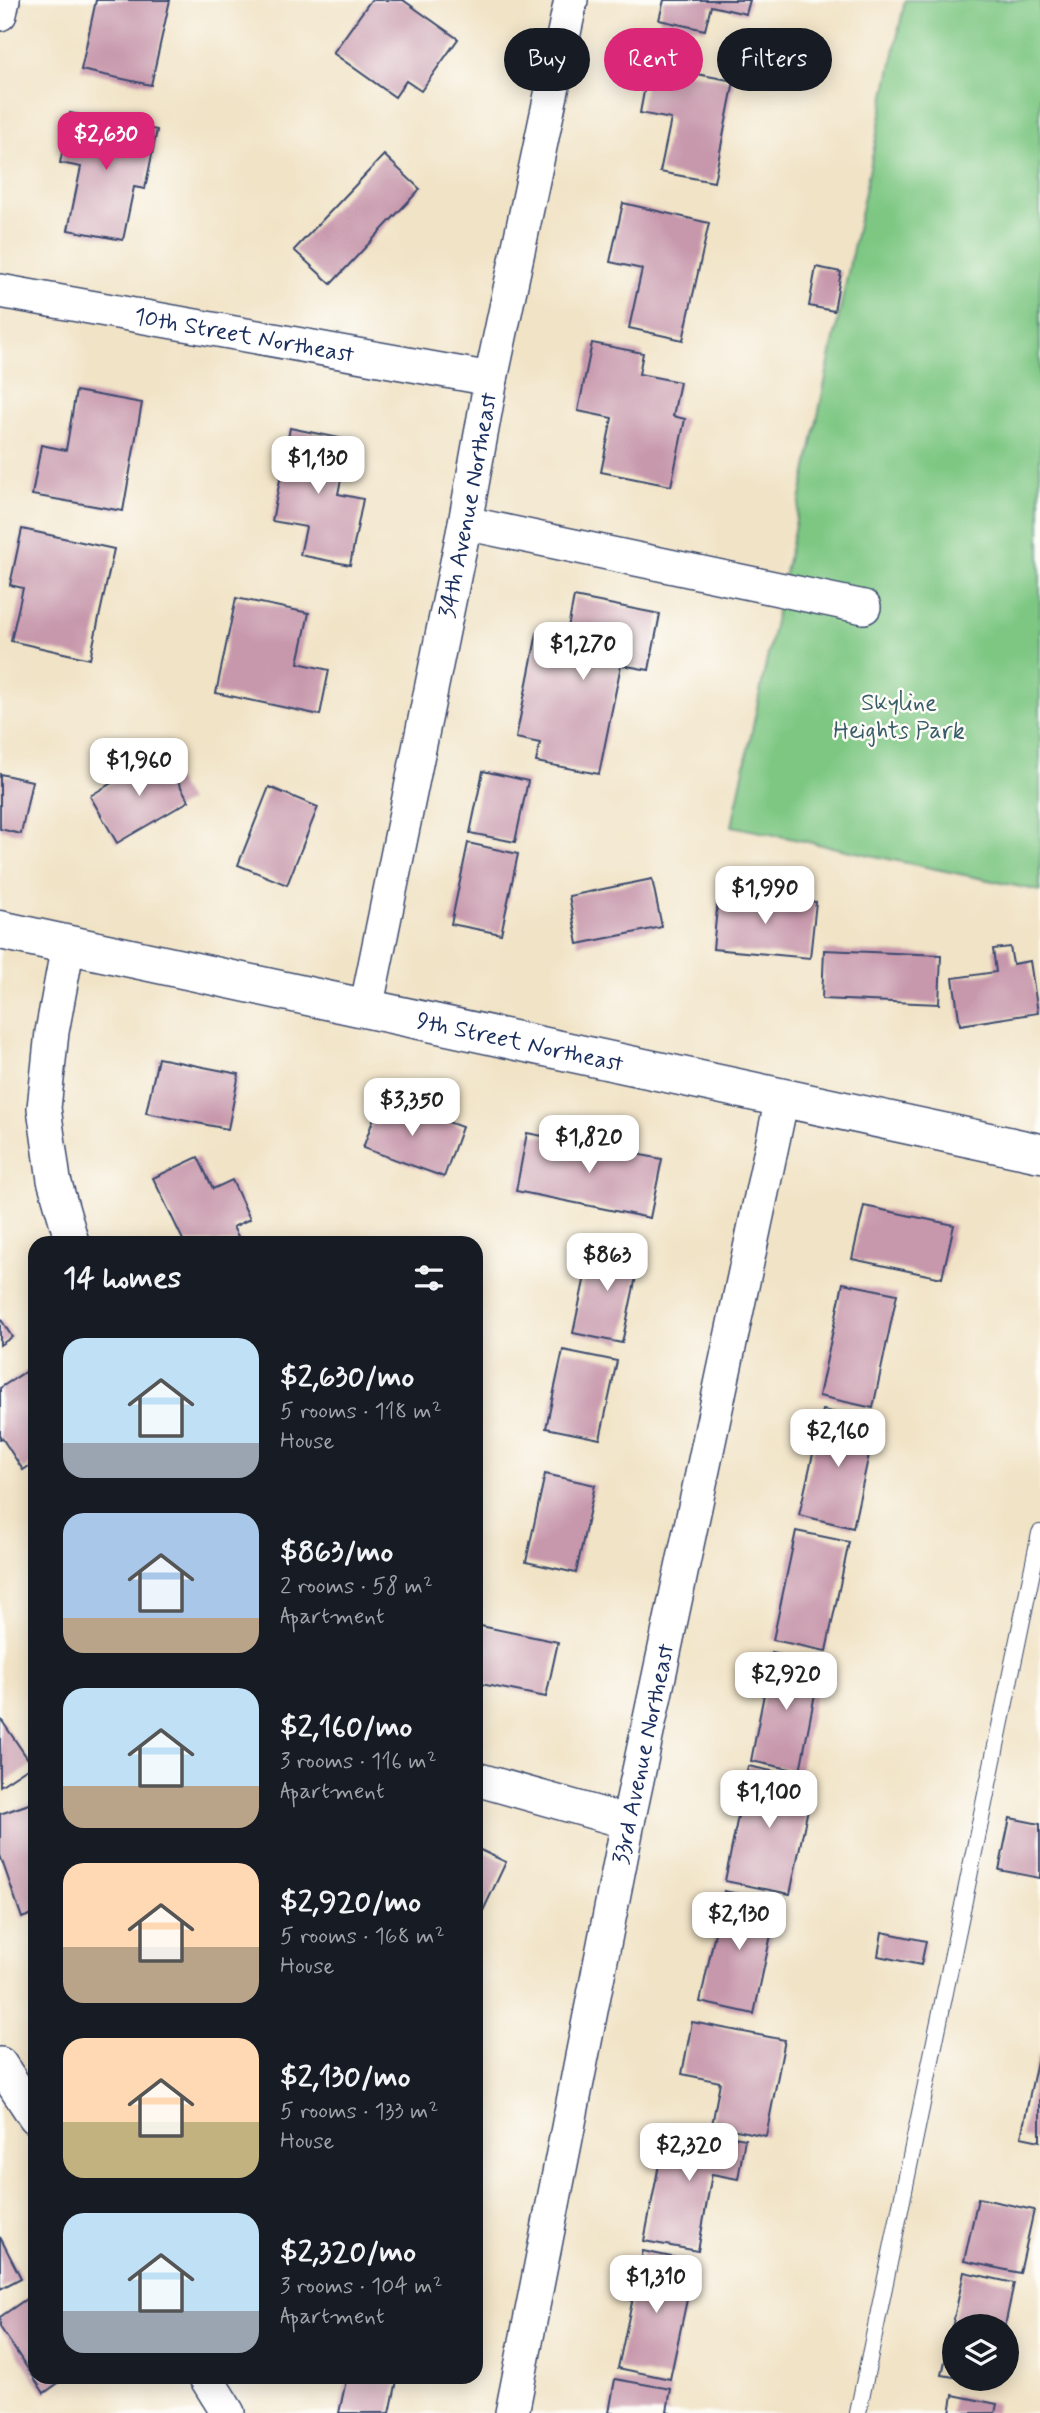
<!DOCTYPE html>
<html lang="en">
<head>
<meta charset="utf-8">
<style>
  :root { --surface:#171b24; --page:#242831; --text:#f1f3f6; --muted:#9ea1a6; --accent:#db2777 }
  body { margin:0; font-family:Mynerve,sans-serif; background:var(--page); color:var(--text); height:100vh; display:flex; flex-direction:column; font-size:26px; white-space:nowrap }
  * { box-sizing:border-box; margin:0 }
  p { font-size:23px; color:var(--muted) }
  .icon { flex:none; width:38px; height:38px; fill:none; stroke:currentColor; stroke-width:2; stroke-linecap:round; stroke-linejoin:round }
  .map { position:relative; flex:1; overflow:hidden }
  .side { position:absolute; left:28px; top:1236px; width:455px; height:1148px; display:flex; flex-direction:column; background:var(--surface); border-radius:21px; box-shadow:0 4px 18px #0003 }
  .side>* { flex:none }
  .hud { position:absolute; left:504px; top:28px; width:430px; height:63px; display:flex; gap:14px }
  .fabs { position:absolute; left:942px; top:2314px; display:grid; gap:14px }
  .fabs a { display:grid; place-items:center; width:77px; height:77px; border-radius:50%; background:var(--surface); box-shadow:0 4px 18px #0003; font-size:35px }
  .price { position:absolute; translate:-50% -60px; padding:0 16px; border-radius:14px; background:#fff; color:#222; font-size:23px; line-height:46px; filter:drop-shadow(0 2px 4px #0008) }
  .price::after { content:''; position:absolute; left:50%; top:42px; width:21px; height:16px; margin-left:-10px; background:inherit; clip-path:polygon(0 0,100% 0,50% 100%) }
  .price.on { background:var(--accent); color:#fff }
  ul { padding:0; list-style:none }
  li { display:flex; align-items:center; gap:21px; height:175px; padding:0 35px }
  li span { display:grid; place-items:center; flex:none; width:196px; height:140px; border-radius:21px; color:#555 }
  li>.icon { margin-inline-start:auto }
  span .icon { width:84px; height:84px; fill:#fffc; stroke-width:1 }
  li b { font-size:30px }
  h2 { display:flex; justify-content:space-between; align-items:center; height:84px; padding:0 35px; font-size:30px }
  .pill { padding:0 24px; border-radius:32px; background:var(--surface); box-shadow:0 4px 18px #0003; font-size:24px; line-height:63px }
  .pill.on { background:var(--accent); color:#fff }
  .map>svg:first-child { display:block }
  .green { fill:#7ec783; stroke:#4c7b70; stroke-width:2 }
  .building { fill:#c798ac }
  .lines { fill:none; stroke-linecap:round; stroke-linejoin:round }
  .lane-casing { stroke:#3b4a6e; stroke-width:18 }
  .street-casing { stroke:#3b4a6e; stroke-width:36 }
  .secondary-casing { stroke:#3b4a6e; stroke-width:41 }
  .lane { stroke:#fff; stroke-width:16 }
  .street { stroke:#fff; stroke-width:33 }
  .secondary { stroke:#fff; stroke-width:38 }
  .labels { text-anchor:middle; stroke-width:5; stroke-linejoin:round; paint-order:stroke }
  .street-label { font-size:24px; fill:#1b2f5e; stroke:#fdfcf7 }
  .park-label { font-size:24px; fill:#395d69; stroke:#fdfcf7 }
</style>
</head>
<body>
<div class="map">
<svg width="1040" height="2413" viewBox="0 0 1040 2413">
  <rect width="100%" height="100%" fill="#fdfcf7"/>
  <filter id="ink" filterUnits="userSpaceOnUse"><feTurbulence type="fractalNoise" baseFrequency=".0143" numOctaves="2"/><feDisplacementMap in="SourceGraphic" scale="14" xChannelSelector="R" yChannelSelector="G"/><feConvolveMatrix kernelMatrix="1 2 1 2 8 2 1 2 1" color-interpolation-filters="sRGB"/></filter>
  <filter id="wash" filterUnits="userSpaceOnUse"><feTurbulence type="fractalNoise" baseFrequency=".00686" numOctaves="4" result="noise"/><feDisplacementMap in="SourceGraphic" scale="28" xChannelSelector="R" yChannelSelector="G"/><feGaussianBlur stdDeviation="1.57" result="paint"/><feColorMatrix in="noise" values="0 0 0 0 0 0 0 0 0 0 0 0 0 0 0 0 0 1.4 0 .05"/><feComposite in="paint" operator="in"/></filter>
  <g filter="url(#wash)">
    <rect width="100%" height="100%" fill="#f1e3c6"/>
    <path class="green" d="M905 0H1040V891L732 826Z"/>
    <g id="blocks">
      <g class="building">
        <path d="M96 0H170L151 85 81 70Z"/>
        <path d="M371 0H403L458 39 421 91 406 81 395 97 333 53Z"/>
        <path d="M664 0H750L746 14 711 6 705 30 659 20Z"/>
        <path d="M649 65 734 81 714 182 660 172 671 119 640 113Z"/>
        <path d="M70 113 157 130 145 189 134 187 123 240 68 230 81 167 60 163Z"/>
        <path d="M384 155 420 189 331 284 294 250Z"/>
        <path d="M623 203 709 223 683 340 629 328 642 269 610 262Z"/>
        <path d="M816 267 841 272 834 311 809 306Z"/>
        <path d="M592 343 643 353 639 374 680 382 673 416 685 419 671 486 601 472 612 418 578 411Z"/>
        <path d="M76 391 142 403 123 511 32 495 41 445 66 450Z"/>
        <path d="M290 428 349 440 338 494 363 499 350 565 300 555 306 527 272 521Z"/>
        <path d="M22 529 114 549 90 659 11 641 23 588 10 585Z"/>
        <path d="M574 597 660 614 649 670 621 665 599 774 536 762 540 743 516 738 537 633 566 638Z"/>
        <path d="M236 598 309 613 298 663 329 670 320 715 216 693Z"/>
        <path d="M161 753 189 801 117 843 90 796Z"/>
        <path d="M483 771 528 781 515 842 470 833Z"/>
        <path d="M0 774 32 781 21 834 0 829Z"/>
        <path d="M269 787 318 807 287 885 238 865Z"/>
        <path d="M468 843 518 854 501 934 451 924Z"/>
        <path d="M652 879 662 927 578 944 569 896Z"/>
        <path d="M747 896 816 902 810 958 713 949 718 898 746 901Z"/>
        <path d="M1010 947 1013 964 1030 961 1038 1013 960 1025 953 978 996 972 993 949Z"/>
        <path d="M824 950 941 955 939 1004 822 999Z"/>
        <path d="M158 1058 239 1074 228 1129 146 1113Z"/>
        <path d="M381 1098 462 1127 444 1177 363 1148Z"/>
        <path d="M527 1133 662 1159 650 1218 516 1191Z"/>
        <path d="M198 1157 213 1189 232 1180 250 1219 233 1227 241 1242H184L153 1178Z"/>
        <path d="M864 1206 954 1225 942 1278 852 1259Z"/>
        <path d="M592 1243 641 1253 622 1343 573 1333Z"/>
        <path d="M843 1283 897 1294 873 1408 819 1396Z"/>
        <path d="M0 1318 12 1337 0 1345Z"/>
        <path d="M563 1350 617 1361 600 1439 546 1428Z"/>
        <path d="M28 1370 35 1381V1462L23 1470 2 1438 0 1439V1388Z"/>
        <path d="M823 1410 876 1422 853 1528 799 1515Z"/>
        <path d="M545 1474 595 1485 576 1573 526 1562Z"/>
        <path d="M796 1531 849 1542 826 1651 773 1640Z"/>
        <path d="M476 1625 558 1642 546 1697 476 1683Z"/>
        <path d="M772 1653 821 1663 800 1771 751 1761Z"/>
        <path d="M0 1718 32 1765 0 1786Z"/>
        <path d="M748 1766 814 1780 790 1894 725 1881Z"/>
        <path d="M35 1802V1913L22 1918 0 1855V1814Z"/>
        <path d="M1010 1818 1040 1824V1878L999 1870Z"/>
        <path d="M476 1848 506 1862 482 1913 476 1910Z"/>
        <path d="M724 1891 778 1902 754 2014 700 2002Z"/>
        <path d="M882 1932 926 1941 921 1965 878 1956Z"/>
        <path d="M692 2022 785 2040 766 2136 712 2125 720 2082 682 2074Z"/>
        <path d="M1038 2056H1040V2141L1021 2137Z"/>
        <path d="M667 2124 745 2139 738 2179 712 2174 698 2251 644 2241Z"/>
        <path d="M978 2198 1034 2210 1020 2273 964 2261Z"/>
        <path d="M0 2237 21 2278 0 2289Z"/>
        <path d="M643 2251 695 2262 670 2379 618 2368Z"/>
        <path d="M964 2272 1014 2283 1005 2326H954V2377L942 2375Z"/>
        <path d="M35 2293V2376H68L44 2393 0 2327V2317Z"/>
        <path d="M347 2376H398L390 2413H339Z"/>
        <path d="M964 2378H994L992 2385Z"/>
        <path d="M615 2379 671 2389 667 2411 672 2413H609Z"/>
        <path d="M953 2395 997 2404 995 2413H950Z"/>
      </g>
    </g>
  </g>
  <g filter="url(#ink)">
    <use href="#blocks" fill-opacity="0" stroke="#3b4a6e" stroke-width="2"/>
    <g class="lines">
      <g class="lane-casing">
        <path id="lane" d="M858 2413 1040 1533"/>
      </g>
      <g class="street-casing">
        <g id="street">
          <path d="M0 14 3 0"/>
          <path id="s1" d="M0 291 491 379"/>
          <path d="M465 523 864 607"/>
          <path d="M68 945 52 1032 44 1108 54 1180 72 1242"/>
          <path id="s2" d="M366 1009 465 523 491 379 571 0"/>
          <path d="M476 1779 628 1822"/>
          <path d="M0 2064 35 2117"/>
          <path d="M205 2376 228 2413"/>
          <path id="s3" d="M512 2413 628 1822 782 1098"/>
        </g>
      </g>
      <g class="secondary-casing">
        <g id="secondary">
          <path id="s4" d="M0 930 1040 1153"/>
        </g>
      </g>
      <use href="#lane" class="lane"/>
      <use href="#street" class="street"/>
      <use href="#secondary" class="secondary"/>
    </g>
  </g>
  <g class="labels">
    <g class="street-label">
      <text dy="8" stroke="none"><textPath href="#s1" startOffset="248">10th Street Northeast</textPath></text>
      <text dy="8" stroke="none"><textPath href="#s2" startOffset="514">34th Avenue Northeast</textPath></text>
      <text dy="8" stroke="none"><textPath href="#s4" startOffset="532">9th Street Northeast</textPath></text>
      <text dy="8" stroke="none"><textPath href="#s3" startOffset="672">33rd Avenue Northeast</textPath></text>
    </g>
    <g class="park-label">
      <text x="899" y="710">Skyline<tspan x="899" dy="28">Heights Park</tspan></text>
    </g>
  </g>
</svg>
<div class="fabs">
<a><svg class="icon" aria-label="layers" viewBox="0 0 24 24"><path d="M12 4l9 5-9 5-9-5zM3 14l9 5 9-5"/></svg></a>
</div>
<b class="price on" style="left:106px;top:172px">$2,630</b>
<b class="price" style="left:318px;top:496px">$1,130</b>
<b class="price" style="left:583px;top:682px">$1,270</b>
<b class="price" style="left:139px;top:798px">$1,960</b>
<b class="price" style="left:765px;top:926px">$1,990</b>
<b class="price" style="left:412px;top:1138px">$3,350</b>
<b class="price" style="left:589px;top:1175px">$1,820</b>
<b class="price" style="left:607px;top:1293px">$863</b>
<b class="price" style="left:838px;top:1469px">$2,160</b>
<b class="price" style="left:786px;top:1712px">$2,920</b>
<b class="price" style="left:769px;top:1830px">$1,100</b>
<b class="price" style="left:739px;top:1952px">$2,130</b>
<b class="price" style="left:689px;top:2183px">$2,320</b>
<b class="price" style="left:656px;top:2315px">$1,310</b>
<div class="hud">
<a class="pill">Buy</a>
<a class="pill on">Rent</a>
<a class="pill">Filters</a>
</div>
<section class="side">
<h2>14 homes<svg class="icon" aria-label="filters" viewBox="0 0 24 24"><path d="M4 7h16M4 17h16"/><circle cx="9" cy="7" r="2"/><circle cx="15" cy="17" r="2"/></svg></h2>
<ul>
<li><span style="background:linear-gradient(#bfe0f5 75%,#9aa5b1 0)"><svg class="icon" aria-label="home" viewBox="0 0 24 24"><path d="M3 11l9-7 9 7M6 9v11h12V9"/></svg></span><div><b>$2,630/mo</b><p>5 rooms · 118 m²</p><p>House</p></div></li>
<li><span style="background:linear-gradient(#a9c7e8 75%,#b9a48a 0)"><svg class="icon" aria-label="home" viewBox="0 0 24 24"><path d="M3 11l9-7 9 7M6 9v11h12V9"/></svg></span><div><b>$863/mo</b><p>2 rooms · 58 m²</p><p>Apartment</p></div></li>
<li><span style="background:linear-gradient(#bfe0f5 70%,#b9a48a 0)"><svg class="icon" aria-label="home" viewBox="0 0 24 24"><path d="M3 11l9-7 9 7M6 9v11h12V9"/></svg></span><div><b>$2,160/mo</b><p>3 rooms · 116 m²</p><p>Apartment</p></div></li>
<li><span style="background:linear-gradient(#ffd9b3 60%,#b9a48a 0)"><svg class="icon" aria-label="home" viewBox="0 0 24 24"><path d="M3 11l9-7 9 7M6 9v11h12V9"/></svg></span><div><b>$2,920/mo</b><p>5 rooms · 168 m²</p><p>House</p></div></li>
<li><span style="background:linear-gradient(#ffd9b3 60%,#c2b280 0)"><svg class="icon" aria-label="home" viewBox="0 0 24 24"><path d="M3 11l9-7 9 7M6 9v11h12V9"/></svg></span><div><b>$2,130/mo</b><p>5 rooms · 133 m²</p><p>House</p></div></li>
<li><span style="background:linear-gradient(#bfe0f5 70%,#9aa5b1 0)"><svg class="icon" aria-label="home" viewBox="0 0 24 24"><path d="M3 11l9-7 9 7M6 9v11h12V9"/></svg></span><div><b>$2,320/mo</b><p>3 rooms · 104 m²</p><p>Apartment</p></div></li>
</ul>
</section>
</div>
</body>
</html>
